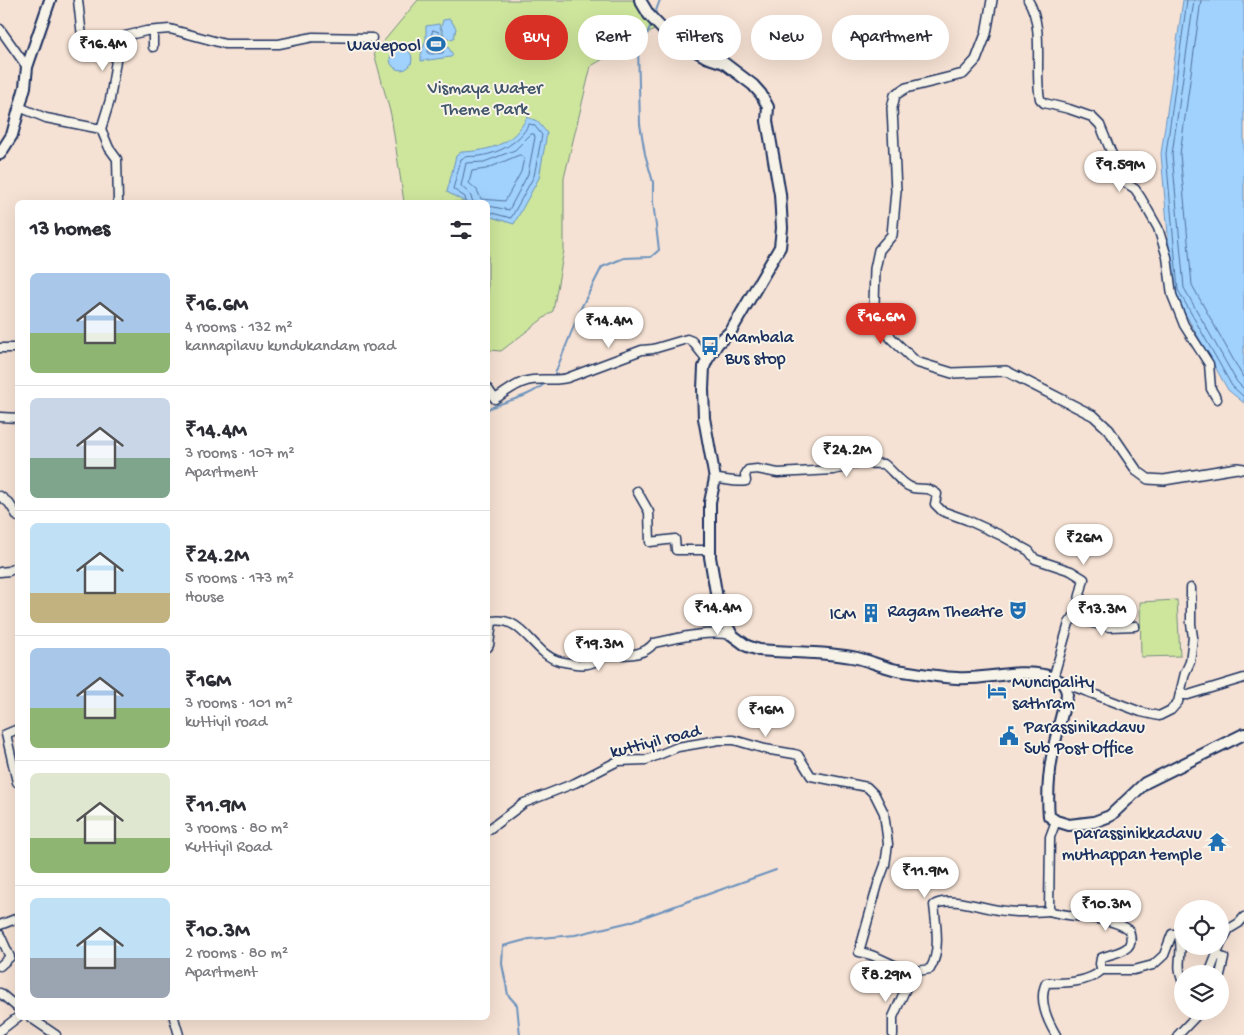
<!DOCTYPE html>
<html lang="en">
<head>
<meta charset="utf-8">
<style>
  :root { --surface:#fff; --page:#f7f7f7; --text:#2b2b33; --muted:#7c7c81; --line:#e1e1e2; --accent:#d93025 }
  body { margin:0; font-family:"Gochi Hand",sans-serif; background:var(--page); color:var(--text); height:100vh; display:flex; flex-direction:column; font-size:19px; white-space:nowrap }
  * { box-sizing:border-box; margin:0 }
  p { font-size:16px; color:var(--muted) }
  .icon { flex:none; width:28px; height:28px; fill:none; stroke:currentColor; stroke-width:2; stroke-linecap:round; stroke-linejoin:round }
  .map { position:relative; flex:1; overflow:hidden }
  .side { position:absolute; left:15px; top:200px; width:475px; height:820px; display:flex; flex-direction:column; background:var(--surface); border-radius:8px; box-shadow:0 5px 20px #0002 }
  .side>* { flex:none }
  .top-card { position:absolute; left:505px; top:15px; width:475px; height:45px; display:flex; gap:10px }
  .tools { position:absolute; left:1174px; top:900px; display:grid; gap:10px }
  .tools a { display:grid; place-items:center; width:55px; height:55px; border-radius:50%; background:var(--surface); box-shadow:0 5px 20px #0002; font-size:25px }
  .price { position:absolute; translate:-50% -42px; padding:0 11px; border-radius:18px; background:#fff; color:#222; font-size:16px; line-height:32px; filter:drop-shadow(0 1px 2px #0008) }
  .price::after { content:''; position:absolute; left:50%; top:30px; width:15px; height:11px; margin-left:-8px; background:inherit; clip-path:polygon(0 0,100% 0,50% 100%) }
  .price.active { background:var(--accent); color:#fff }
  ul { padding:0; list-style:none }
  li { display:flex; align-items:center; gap:15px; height:125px; padding:0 15px }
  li+li { border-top:1px solid var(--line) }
  li span { display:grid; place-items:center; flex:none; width:140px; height:100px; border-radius:8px; color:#555 }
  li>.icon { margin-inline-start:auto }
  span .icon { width:60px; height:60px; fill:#fffc; stroke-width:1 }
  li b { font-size:21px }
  h2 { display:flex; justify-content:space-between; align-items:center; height:60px; padding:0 15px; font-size:21px }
  .pill { padding:0 18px; border-radius:22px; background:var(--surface); box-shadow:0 5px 20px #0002; font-size:18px; line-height:45px }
  .pill.active { background:var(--accent); color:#fff }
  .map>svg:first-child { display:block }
  .green { fill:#cee69c; stroke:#748a7d }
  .water { fill:#a0d2fd; stroke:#6b91bd }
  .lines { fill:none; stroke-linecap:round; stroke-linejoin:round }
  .shore { stroke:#50709e; stroke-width:1 }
  .stream { stroke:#6b91bd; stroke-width:2 }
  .minor-casing { stroke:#1b2f5e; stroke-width:11 }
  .tertiary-casing { stroke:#1b2f5e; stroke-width:12 }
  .secondary-casing { stroke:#1b2f5e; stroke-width:14 }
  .minor { stroke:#f7f3e8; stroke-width:8 }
  .tertiary { stroke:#f7f3e8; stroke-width:9 }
  .secondary { stroke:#f7f3e8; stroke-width:10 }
  .labels { text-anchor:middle; stroke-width:4; stroke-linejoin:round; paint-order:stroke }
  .poi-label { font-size:18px; fill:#1b2f5e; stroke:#f7f3e8; text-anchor:end }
  .park-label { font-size:18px; fill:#3f546a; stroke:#f7f3e8 }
  .street-label { font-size:18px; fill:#1b2f5e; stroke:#f7f3e8 }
</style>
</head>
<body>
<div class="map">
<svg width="1244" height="1035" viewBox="0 0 1244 1035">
  <rect width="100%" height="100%" fill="#f6e2d4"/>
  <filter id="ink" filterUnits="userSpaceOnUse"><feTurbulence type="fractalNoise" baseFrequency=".02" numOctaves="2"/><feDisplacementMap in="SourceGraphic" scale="10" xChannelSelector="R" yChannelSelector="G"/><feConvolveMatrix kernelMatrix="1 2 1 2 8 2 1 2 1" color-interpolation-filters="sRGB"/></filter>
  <g filter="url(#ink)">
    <g class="green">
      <path d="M418 0H635L654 30 591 66 564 178V250L553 311 501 351 488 350V202H404L391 115 374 53Z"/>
      <path d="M1177 600 1180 656 1141 657 1140 602Z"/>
    </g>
    <g class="water">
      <path d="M1183 0H1244V403L1228 390 1173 292 1161 154Z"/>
      <path d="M450 19 456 28 454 38 451 39 445 37 441 27 443 20Z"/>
      <path d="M439 24 445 42 453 55 451 57 421 61V55L426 39V26Z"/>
      <circle cx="401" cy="59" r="11"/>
      <path d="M527 117 537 121 547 133 539 178 514 224 488 216V202H465L447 192 456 156 461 152C490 151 514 144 527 117Z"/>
    </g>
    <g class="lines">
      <g class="shore">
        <path d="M1187 0 1166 154 1178 290 1232 386 1244 397"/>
        <path d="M1194 0 1172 154 1184 288 1237 382 1244 389"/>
        <path d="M1201 0 1180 154 1192 285 1244 379"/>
        <path d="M433 30 439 32 438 39 444 50 443 53 431 54 428 53Z"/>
        <path d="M520 155 524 158 521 172 505 201 481 199 477 190 469 183 472 171 486 169Z"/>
        <path d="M466 202 465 197 453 189 461 159C467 155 473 157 480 156 500 153 520 142 529 124L534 125 542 135 534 176 511 218 488 212"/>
        <path d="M473 202 470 194 461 186 466 163 484 162 515 150 531 134H534L535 137 528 174 509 210 488 206"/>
      </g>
      <g class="stream">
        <path d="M654 16 660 0"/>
        <path d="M554 376 581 308 602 267 624 258 651 257 659 250 653 202V182L645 154 640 124 638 47 643 43 650 27"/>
        <path d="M488 409C506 400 528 398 544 384"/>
        <path d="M520 1035 517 1005 508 995 505 979 502 964 503 946 529 939 575 935 630 922 776 870"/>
      </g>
      <g class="minor-casing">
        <g id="minor">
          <path d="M78 0 82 37 89 47C107 51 113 53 125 36L146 31 170 29 225 44H279L313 37 372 38"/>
          <path d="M1028 0C1045 27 1034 69 1040 99L1044 103 1069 109 1092 117 1100 125 1121 176 1126 183 1135 189 1141 198 1158 228 1167 257 1172 295 1184 325 1209 364 1211 389 1217 399"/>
          <path d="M0 29 27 67"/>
          <path d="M153 31V47"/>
          <path d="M19 107 46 118 101 129 110 100 118 47"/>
          <path d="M101 129 109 148 117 159 118 202"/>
          <path d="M0 348H18"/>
          <path d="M488 389 495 399C505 393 516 383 527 381 540 377 553 382 567 378L642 350 653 349 687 339 692 341 707 360"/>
          <path d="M0 417 18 418"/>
          <path d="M715 479C726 479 734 483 746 481L745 475 748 470 757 469 778 473 833 470 842 468 849 463 884 464C893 471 902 485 913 488 924 490 926 486 937 494L935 504 942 511 967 520 1000 535 1029 551 1035 559 1071 571 1084 579 1075 615 1069 623 1053 679"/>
          <path d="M637 491 649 512 650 542 675 539 676 550H707L710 557"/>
          <path d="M0 496 9 503 18 517"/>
          <path d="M0 572 9 571 18 566"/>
          <path d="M1073 618 1109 627 1135 626"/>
          <path d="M488 647 489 645 492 621C523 615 533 654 559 661 569 663 585 667 594 662 598 659 602 655 607 655 624 654 642 658 654 643 678 638 707 630 732 635"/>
          <path d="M1064 683 1141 712 1159 716 1171 710 1178 702 1185 673 1190 662 1193 637 1191 624V588"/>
          <path d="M1180 695H1188L1244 678"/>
          <path d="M17 782 6 734 18 729"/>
          <path d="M1056 821 1050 837 1049 911C1073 919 1109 915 1129 930 1137 953 1116 951 1101 958L1100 964 1102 970H1134L1153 965 1164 955 1172 934H1178C1185 950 1175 963 1182 980"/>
          <path d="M488 830 524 803 575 783 618 761 646 760 678 747 719 740H734L765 749 794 754 798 755 811 776 867 787 875 795 884 813 888 844 885 865 878 884 859 952C887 956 898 976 930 969 941 952 936 924 934 905 951 895 986 910 1006 911 1020 913 1035 912 1049 911"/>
          <path d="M0 925 18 918"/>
          <path d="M0 935 10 957 0 966"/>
          <path d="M1220 945 1229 929 1239 923 1244 917"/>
          <path d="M1216 955 1224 958 1220 975"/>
          <path d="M1209 974 1220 946"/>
          <path d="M0 993 18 1008"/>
          <path d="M31 1018 56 1035"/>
          <path d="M174 1018 179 1035"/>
          <path d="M0 1031 18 1017"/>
          <path d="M893 1035V1017L906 988 908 970"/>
          <path d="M1056 1035C1047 1020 1038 1000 1046 983 1065 983 1088 983 1102 970"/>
          <path d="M1178 1035 1201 1011"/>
        </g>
      </g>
      <g class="tertiary-casing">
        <path id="tertiary" d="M992 0 986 34 976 60 963 74 906 88 895 95 892 108 896 191 892 235 879 250 875 269 874 305 891 338 916 362 952 373 1006 371 1094 416 1109 430 1137 471 1148 479 1164 480 1237 468 1244 469"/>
      </g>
      <g class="secondary-casing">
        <g id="secondary">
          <path d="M640 0 649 15 667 34 706 57 724 63 753 85 761 94 768 107 767 121 780 194 782 228 780 247 731 331 718 343 707 360 704 367 703 389 704 418 715 479 710 502V557L719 610 732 635 747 646 759 650C792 653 824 651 857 658 870 661 883 667 897 670 916 673 938 677 957 678 986 680 1015 669 1044 675 1056 678 1067 682 1067 695 1056 736 1045 773 1049 816L1056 821 1069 825 1094 822 1110 816 1145 783 1244 734"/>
          <path d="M0 154 12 135 25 87 27 67 50 0"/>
        </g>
      </g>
      <use href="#minor" class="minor"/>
      <use href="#tertiary" class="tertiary"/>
      <use href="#secondary" class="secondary"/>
    </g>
  </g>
  <defs>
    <g id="stadium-bare" transform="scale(1.5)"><path d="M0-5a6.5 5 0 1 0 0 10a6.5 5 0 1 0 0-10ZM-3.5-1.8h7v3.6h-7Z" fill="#1f6fb2" stroke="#f7f3e8" stroke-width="2.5" paint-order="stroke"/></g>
    <g id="bus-bare" transform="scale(1.5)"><path d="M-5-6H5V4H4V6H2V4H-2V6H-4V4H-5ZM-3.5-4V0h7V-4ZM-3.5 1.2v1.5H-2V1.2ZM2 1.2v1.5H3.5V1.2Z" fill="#1f6fb2" stroke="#f7f3e8" stroke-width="2.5" paint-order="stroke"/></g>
    <g id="theatre-bare" transform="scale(1.5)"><path d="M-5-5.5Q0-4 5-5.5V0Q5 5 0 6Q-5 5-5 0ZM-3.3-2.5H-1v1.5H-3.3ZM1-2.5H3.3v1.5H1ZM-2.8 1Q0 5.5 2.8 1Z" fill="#1f6fb2" stroke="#f7f3e8" stroke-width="2.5" paint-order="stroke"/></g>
    <g id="building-bare" transform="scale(1.5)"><path d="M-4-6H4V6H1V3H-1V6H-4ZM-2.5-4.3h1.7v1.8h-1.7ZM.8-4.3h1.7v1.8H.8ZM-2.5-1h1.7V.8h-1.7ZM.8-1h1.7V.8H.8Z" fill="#1f6fb2" stroke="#f7f3e8" stroke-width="2.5" paint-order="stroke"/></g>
    <g id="hotel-bare" transform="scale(1.5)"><path d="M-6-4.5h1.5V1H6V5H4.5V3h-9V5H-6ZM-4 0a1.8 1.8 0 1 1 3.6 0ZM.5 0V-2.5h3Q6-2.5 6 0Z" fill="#1f6fb2" stroke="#f7f3e8" stroke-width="2.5" paint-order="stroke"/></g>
    <g id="civic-bare" transform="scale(1.5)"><path d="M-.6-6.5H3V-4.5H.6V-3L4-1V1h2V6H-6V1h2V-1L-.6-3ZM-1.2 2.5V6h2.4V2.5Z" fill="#1f6fb2" stroke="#f7f3e8" stroke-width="2.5" paint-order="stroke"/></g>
    <g id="temple-bare" transform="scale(1.5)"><path d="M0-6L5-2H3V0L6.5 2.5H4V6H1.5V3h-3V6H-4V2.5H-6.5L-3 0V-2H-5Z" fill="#1f6fb2" stroke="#f7f3e8" stroke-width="2.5" paint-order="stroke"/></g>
  </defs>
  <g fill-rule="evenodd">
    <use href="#stadium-bare" x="436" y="44"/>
    <use href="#bus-bare" x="710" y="346"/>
    <use href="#theatre-bare" x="1018" y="610"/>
    <use href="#building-bare" x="871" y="613"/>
    <use href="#hotel-bare" x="997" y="691"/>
    <use href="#civic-bare" x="1009" y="736"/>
    <use href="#temple-bare" x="1217" y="842"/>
  </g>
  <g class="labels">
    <g class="poi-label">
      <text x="421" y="50">Wavepool</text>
      <text x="725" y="342" text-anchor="start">Mambala<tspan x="725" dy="21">Bus stop</tspan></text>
      <text x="1003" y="616">Ragam Theatre</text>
      <text x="856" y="619">ICM</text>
      <text x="1012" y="687" text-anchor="start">Muncipality<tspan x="1012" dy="21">sathram</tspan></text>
      <text x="1024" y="732" text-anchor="start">Parassinikadavu<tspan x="1024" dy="21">Sub Post Office</tspan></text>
      <text x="1202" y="838">parassinikkadavu<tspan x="1202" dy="21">muthappan temple</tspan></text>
    </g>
    <g class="park-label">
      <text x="485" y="93">Vismaya Water<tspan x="485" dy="21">Theme Park</tspan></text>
    </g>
    <g class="street-label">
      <text transform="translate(655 740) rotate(-14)" y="6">kuttiyil road</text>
    </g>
  </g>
</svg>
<div class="tools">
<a><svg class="icon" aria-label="locate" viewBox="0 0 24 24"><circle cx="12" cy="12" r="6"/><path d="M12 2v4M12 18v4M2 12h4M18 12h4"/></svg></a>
<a><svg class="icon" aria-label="layers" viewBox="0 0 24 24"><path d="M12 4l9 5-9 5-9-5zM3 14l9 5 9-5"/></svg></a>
</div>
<b class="price" style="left:103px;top:72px">₹16.4M</b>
<b class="price" style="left:1120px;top:193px">₹9.59M</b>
<b class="price active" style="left:881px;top:345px">₹16.6M</b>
<b class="price" style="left:609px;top:349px">₹14.4M</b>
<b class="price" style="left:847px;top:478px">₹24.2M</b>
<b class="price" style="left:1084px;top:566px">₹26M</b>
<b class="price" style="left:718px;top:636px">₹14.4M</b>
<b class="price" style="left:1102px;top:637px">₹13.3M</b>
<b class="price" style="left:599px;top:672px">₹19.3M</b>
<b class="price" style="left:766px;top:738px">₹16M</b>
<b class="price" style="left:925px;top:899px">₹11.9M</b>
<b class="price" style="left:1106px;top:932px">₹10.3M</b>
<b class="price" style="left:886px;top:1003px">₹8.29M</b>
<div class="top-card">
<a class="pill active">Buy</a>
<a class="pill">Rent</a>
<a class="pill">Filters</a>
<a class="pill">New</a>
<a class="pill">Apartment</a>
</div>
<section class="side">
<h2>13 homes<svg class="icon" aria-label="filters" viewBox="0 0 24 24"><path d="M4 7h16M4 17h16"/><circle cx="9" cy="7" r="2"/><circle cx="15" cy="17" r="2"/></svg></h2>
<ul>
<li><span style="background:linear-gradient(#a9c7e8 60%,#8fb573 0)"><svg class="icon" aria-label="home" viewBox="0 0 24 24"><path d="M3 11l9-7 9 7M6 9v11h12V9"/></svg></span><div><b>₹16.6M</b><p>4 rooms · 132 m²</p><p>kannapilavu kundukandam road</p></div></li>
<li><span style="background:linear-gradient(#c9d6e8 60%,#7fa58c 0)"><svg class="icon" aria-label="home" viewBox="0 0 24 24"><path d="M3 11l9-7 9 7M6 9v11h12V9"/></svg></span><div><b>₹14.4M</b><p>3 rooms · 107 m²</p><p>Apartment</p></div></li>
<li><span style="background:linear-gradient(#bfe0f5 70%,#c2b280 0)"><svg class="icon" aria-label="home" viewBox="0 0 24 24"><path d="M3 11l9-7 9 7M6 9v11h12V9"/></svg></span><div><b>₹24.2M</b><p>5 rooms · 173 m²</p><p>House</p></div></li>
<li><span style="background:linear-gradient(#a9c7e8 60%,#8fb573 0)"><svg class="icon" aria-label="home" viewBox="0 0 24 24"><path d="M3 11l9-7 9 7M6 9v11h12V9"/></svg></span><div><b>₹16M</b><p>3 rooms · 101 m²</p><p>kuttiyil road</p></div></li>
<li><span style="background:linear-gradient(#dfe7d0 65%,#8fb573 0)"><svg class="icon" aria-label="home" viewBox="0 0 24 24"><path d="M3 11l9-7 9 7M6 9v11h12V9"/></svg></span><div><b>₹11.9M</b><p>3 rooms · 80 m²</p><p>Kuttiyil Road</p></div></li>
<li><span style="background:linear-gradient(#bfe0f5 60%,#9aa5b1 0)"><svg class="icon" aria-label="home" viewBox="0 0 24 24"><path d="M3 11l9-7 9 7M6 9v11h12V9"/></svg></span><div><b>₹10.3M</b><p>2 rooms · 80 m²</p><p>Apartment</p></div></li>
</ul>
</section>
</div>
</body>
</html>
